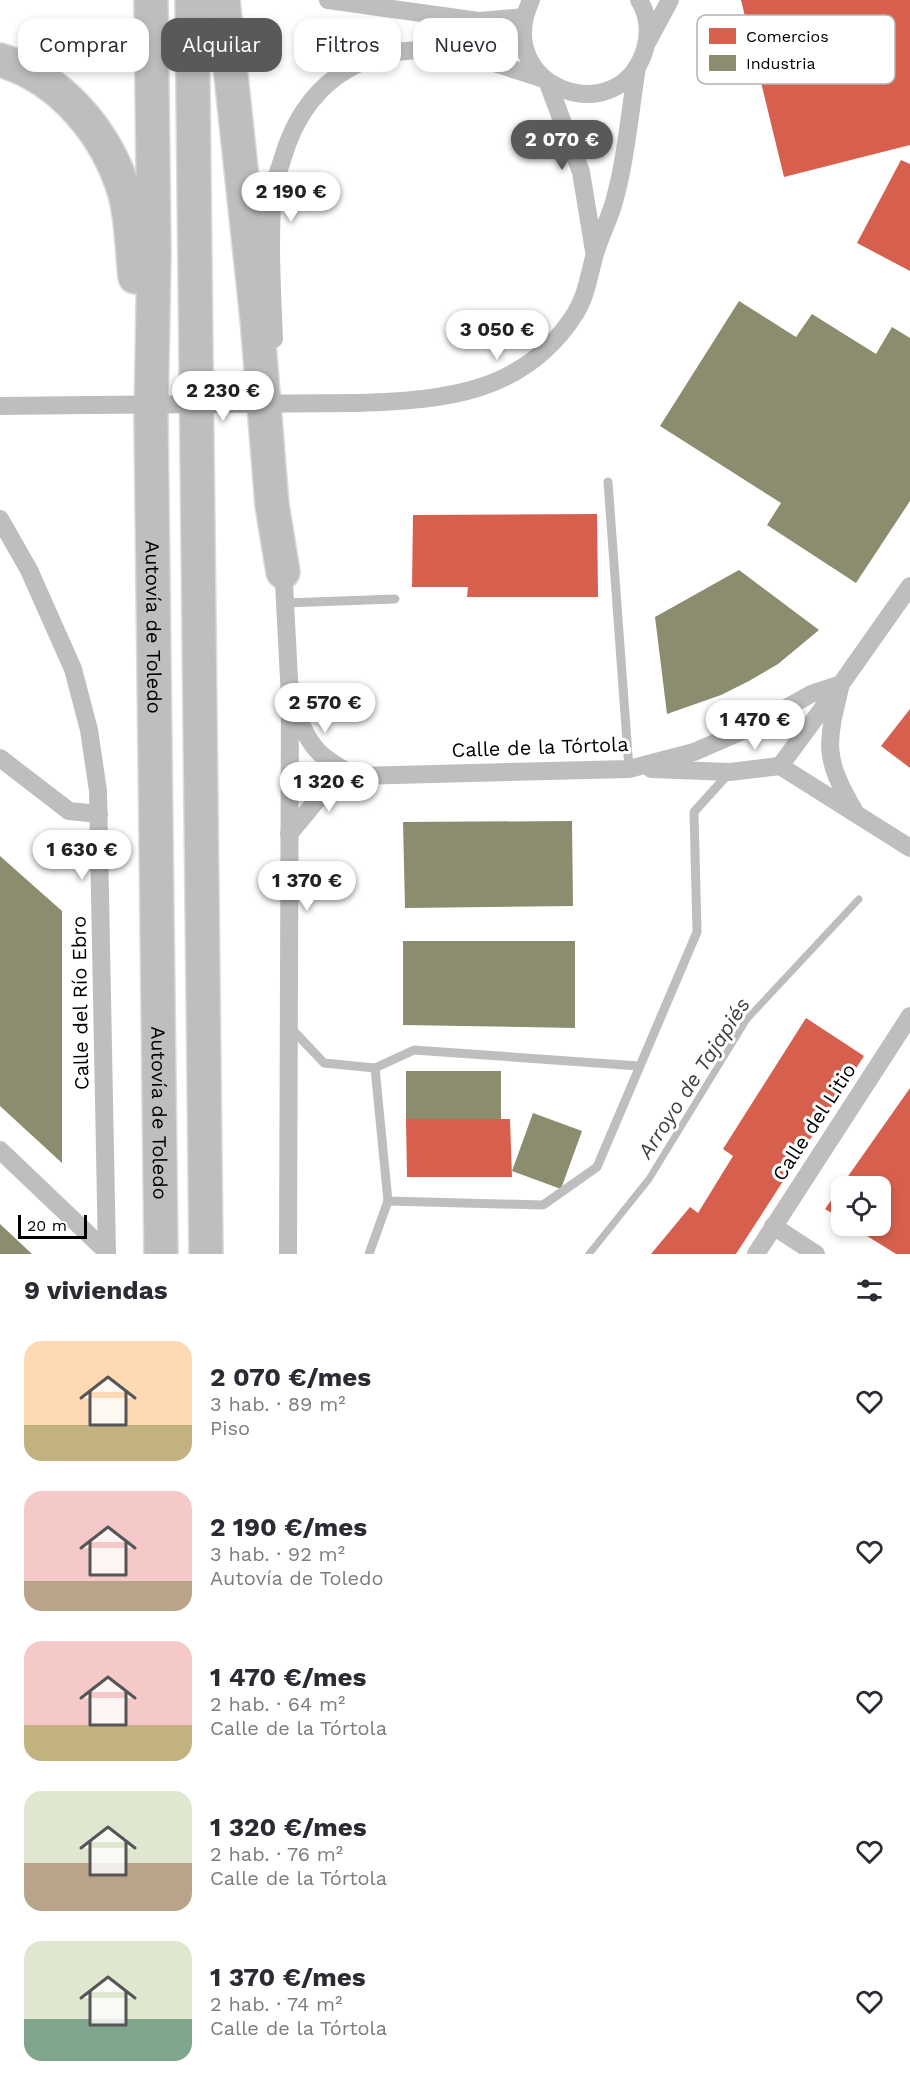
<!DOCTYPE html>
<html lang="es">
<head>
<meta charset="utf-8">
<style>
  :root { --surface:#fff; --page:#f7f7f7; --text:#2b2b33; --muted:#7c7c81; --accent:#595959 }
  body { margin:0; font-family:"Work Sans",sans-serif; background:var(--page); color:var(--text); height:100vh; display:flex; flex-direction:column; font-size:22px; white-space:nowrap }
  * { box-sizing:border-box; margin:0 }
  p { font-size:20px; color:var(--muted) }
  .icon { flex:none; width:33px; height:33px; fill:none; stroke:currentColor; stroke-width:2; stroke-linecap:round; stroke-linejoin:round }
  .map { position:relative; height:1254px; overflow:hidden }
  .drawer { display:flex; flex-direction:column; background:var(--surface); flex:1 }
  .drawer>* { flex:none }
  .guide { position:absolute; left:18px; top:18px; width:600px; height:54px; display:flex; gap:12px }
  .fabs { position:absolute; left:831px; top:1176px; display:grid; gap:12px }
  .fabs a { display:grid; place-items:center; width:60px; height:60px; border-radius:12px; background:var(--surface); box-shadow:0 3px 9px #0003; font-size:30px }
  .scale { position:absolute; left:18px; bottom:15px; width:69px; box-sizing:border-box; padding-left:6px; border:3px solid #000; border-top:0; font-size:16px; line-height:21px; white-space:nowrap; color:#000; -webkit-text-stroke:4px #fff; paint-order:stroke }
  .price { position:absolute; translate:-50% -51px; padding:0 14px; border-radius:21px; background:#fff; color:#222; font-size:20px; line-height:39px; filter:drop-shadow(0 2px 3px #0008) }
  .price::after { content:''; position:absolute; left:50%; top:36px; width:18px; height:14px; margin-left:-9px; background:inherit; clip-path:polygon(0 0,100% 0,50% 100%) }
  .price.on { background:var(--accent); color:#fff }
  ul { padding:0; list-style:none }
  li { display:flex; align-items:center; gap:18px; height:150px; padding:0 24px }
  li span { display:grid; place-items:center; flex:none; width:168px; height:120px; border-radius:18px; color:#555 }
  li>.icon { margin-inline-start:auto }
  span .icon { width:72px; height:72px; fill:#fffc; stroke-width:1 }
  li b { font-size:26px }
  h2 { display:flex; justify-content:space-between; align-items:center; height:72px; padding:0 24px; font-size:26px }
  .pill { padding:0 21px; border-radius:18px; background:var(--surface); box-shadow:0 3px 9px #0003; font-size:21px; line-height:54px }
  .pill.on { background:var(--accent); color:#fff }
  .map>svg:first-child { display:block }
  .shops { fill:#d6604d }
  .industry { fill:#8c8c6e }
  .lines { fill:none; stroke-linecap:round; stroke-linejoin:round }
  .stream { stroke:#bdbdbd; stroke-width:7 }
  .motorway-casing { stroke:#dbdbdb; stroke-width:36 }
  .service { stroke:#bebebe; stroke-width:9 }
  .minor { stroke:#bebebe; stroke-width:18 }
  .motorway { stroke:#bebebe; stroke-width:33 }
  .minor-bridge { stroke:#bebebe; stroke-width:18 }
  .labels { text-anchor:middle; stroke-width:6; stroke-linejoin:round; paint-order:stroke }
  .street-label { font-size:20px; fill:#000; stroke:#fff }
  .water-label { font-size:21px; font-style:italic; fill:#424242; stroke:#fff }
  .key { fill:#fff; stroke:#b2b2b2; stroke-width:1.5 }
  .key-label { font-size:16px; fill:#000 }
</style>
</head>
<body>
<div class="map">
<svg width="910" height="1254" viewBox="0 0 910 1254">
  <rect width="100%" height="100%" fill="#fff"/>
  <g class="shops">
    <path d="M741 0H910V145L784 177Z"/>
    <path d="M901 160 910 164V271L857 243Z"/>
    <path d="M597 514 598 597H467L468 587H412L413 515Z"/>
    <path d="M910 709V768L881 746Z"/>
    <path d="M806 1018 864 1056 736 1254H651L690 1207 698 1213 733 1156 723 1149Z"/>
    <path d="M910 1088V1254H896L851 1226H880V1186H842V1219L825 1209Z"/>
    <path d="M406 1119H510L512 1177H407Z"/>
  </g>
  <g class="industry">
    <path d="M739 301 796 337 812 314 876 354 892 327 910 338V501L856 583 767 525 781 503 660 426Z"/>
    <path d="M739 570 819 630 778 664 749 681 721 695 667 714 655 617Z"/>
    <path d="M572 821 573 906 405 908 403 822Z"/>
    <path d="M0 856 62 911V1163L0 1106Z"/>
    <path d="M403 941H575V1028L403 1025Z"/>
    <rect x="406" y="1071" width="95" height="48"/>
    <path d="M533 1113 582 1131 561 1189 512 1171Z"/>
    <path d="M0 1224 32 1254H0Z"/>
  </g>
  <g class="lines">
    <path class="stream" d="M589 1254 649 1179 747 1019 859 899"/>
    <g class="motorway-casing">
      <g id="motorway">
        <path id="s1" d="M151 0 154 255 151 416 161 1254"/>
        <path d="M192 0 206 1254"/>
        <path d="M223 0 257 319 272 505 283 572"/>
        <path d="M0 60C61 78 107 133 125 194 132 220 132 250 135 277"/>
      </g>
    </g>
    <g class="service">
      <path d="M608 482 629 769"/>
      <path d="M285 603 395 599"/>
      <path d="M289 1026 324 1063 375 1068 388 1201 369 1254"/>
      <path d="M375 1068 414 1050 639 1066"/>
      <path d="M388 1201 543 1205 597 1167 697 932 694 812 730 772"/>
    </g>
    <g class="minor">
      <path d="M328 0 479 21 524 17"/>
      <path d="M531 0C490 89 620 133 645 49 650 33 648 14 639 0"/>
      <path d="M648 41 670 0"/>
      <path d="M548 83 581 172 594 251"/>
      <path d="M274 339C272 291 269 240 273 192 274 181 280 168 283 157 304 87 355 49 428 50 467 51 507 68 544 79"/>
      <path d="M358 403C444 400 524 394 575 314 587 295 589 274 595 254 600 236 609 220 614 202 626 159 630 111 637 67"/>
      <path d="M0 406 88 405"/>
      <path d="M0 519 29 570 73 669 89 730 98 791 107 1254"/>
      <path d="M283 564 290 698 288 1254"/>
      <path d="M841 684C826 745 823 757 855 812"/>
      <path d="M294 708C310 747 317 757 356 776"/>
      <path d="M0 758 69 811 99 814"/>
      <path d="M780 766 836 690"/>
      <path d="M651 769 730 772 780 766 910 848"/>
      <path d="M289 834 317 800 356 776 629 769 694 752 754 726 811 694 841 684 910 586"/>
      <path d="M0 1150 107 1252"/>
      <path d="M773 1226 816 1254"/>
      <path d="M756 1254 910 1016"/>
    </g>
    <use href="#motorway" class="motorway"/>
    <path class="minor-bridge" d="M88 405 358 403"/>
  </g>
  <g class="labels">
    <g class="street-label">
      <text dy="7" stroke="none"><textPath href="#s1" startOffset="627">Autovía de Toledo</textPath></text>
      <text transform="translate(540 747) rotate(-2)" y="7">Calle de la Tórtola</text>
      <text transform="translate(80 1003) rotate(-91)" y="7">Calle del Río Ebro</text>
      <text dy="7" stroke="none"><textPath href="#s1" startOffset="1113">Autovía de Toledo</textPath></text>
      <text transform="translate(814 1122) rotate(-57)" y="7">Calle del Litio</text>
    </g>
    <g class="water-label">
      <text transform="translate(694 1078) rotate(-57)" y="7">Arroyo de Tajapiés</text>
    </g>
  </g>
  <rect x="697" y="15" width="198" height="69" rx="9" class="key"/>
  <rect x="709" y="28" width="27" height="16" fill="#d6604d"/>
  <rect x="709" y="55" width="27" height="16" fill="#8c8c6e"/>
  <g class="key-label">
    <text x="746" y="42">Comercios</text>
    <text x="746" y="69">Industria</text>
  </g>
</svg>
<div class="fabs">
<a><svg class="icon" aria-label="locate" viewBox="0 0 24 24"><circle cx="12" cy="12" r="6"/><path d="M12 2v4M12 18v4M2 12h4M18 12h4"/></svg></a>
</div>
<div class="scale">20 m</div>
<b class="price on" style="left:562px;top:171px">2 070 €</b>
<b class="price" style="left:291px;top:223px">2 190 €</b>
<b class="price" style="left:497px;top:361px">3 050 €</b>
<b class="price" style="left:223px;top:422px">2 230 €</b>
<b class="price" style="left:325px;top:734px">2 570 €</b>
<b class="price" style="left:755px;top:751px">1 470 €</b>
<b class="price" style="left:329px;top:813px">1 320 €</b>
<b class="price" style="left:82px;top:881px">1 630 €</b>
<b class="price" style="left:307px;top:912px">1 370 €</b>
<div class="guide">
<a class="pill">Comprar</a>
<a class="pill on">Alquilar</a>
<a class="pill">Filtros</a>
<a class="pill">Nuevo</a>
</div>
</div>
<section class="drawer">
<h2>9 viviendas<svg class="icon" aria-label="filters" viewBox="0 0 24 24"><path d="M4 7h16M4 17h16"/><circle cx="9" cy="7" r="2"/><circle cx="15" cy="17" r="2"/></svg></h2>
<ul>
<li><span style="background:linear-gradient(#ffd9b3 70%,#c2b280 0)"><svg class="icon" aria-label="home" viewBox="0 0 24 24"><path d="M3 11l9-7 9 7M6 9v11h12V9"/></svg></span><div><b>2 070 €/mes</b><p>3 hab. · 89 m²</p><p>Piso</p></div><svg class="icon" aria-label="heart" viewBox="0 0 24 24"><path d="M12 20l-8-8c-3-5 5-10 8-4 3-6 11-1 8 4z"/></svg></li>
<li><span style="background:linear-gradient(#f6c9c9 75%,#b9a48a 0)"><svg class="icon" aria-label="home" viewBox="0 0 24 24"><path d="M3 11l9-7 9 7M6 9v11h12V9"/></svg></span><div><b>2 190 €/mes</b><p>3 hab. · 92 m²</p><p>Autovía de Toledo</p></div><svg class="icon" aria-label="heart" viewBox="0 0 24 24"><path d="M12 20l-8-8c-3-5 5-10 8-4 3-6 11-1 8 4z"/></svg></li>
<li><span style="background:linear-gradient(#f6c9c9 70%,#c2b280 0)"><svg class="icon" aria-label="home" viewBox="0 0 24 24"><path d="M3 11l9-7 9 7M6 9v11h12V9"/></svg></span><div><b>1 470 €/mes</b><p>2 hab. · 64 m²</p><p>Calle de la Tórtola</p></div><svg class="icon" aria-label="heart" viewBox="0 0 24 24"><path d="M12 20l-8-8c-3-5 5-10 8-4 3-6 11-1 8 4z"/></svg></li>
<li><span style="background:linear-gradient(#dfe7d0 60%,#b9a48a 0)"><svg class="icon" aria-label="home" viewBox="0 0 24 24"><path d="M3 11l9-7 9 7M6 9v11h12V9"/></svg></span><div><b>1 320 €/mes</b><p>2 hab. · 76 m²</p><p>Calle de la Tórtola</p></div><svg class="icon" aria-label="heart" viewBox="0 0 24 24"><path d="M12 20l-8-8c-3-5 5-10 8-4 3-6 11-1 8 4z"/></svg></li>
<li><span style="background:linear-gradient(#dfe7d0 65%,#7fa58c 0)"><svg class="icon" aria-label="home" viewBox="0 0 24 24"><path d="M3 11l9-7 9 7M6 9v11h12V9"/></svg></span><div><b>1 370 €/mes</b><p>2 hab. · 74 m²</p><p>Calle de la Tórtola</p></div><svg class="icon" aria-label="heart" viewBox="0 0 24 24"><path d="M12 20l-8-8c-3-5 5-10 8-4 3-6 11-1 8 4z"/></svg></li>
</ul>
</section>
</body>
</html>
